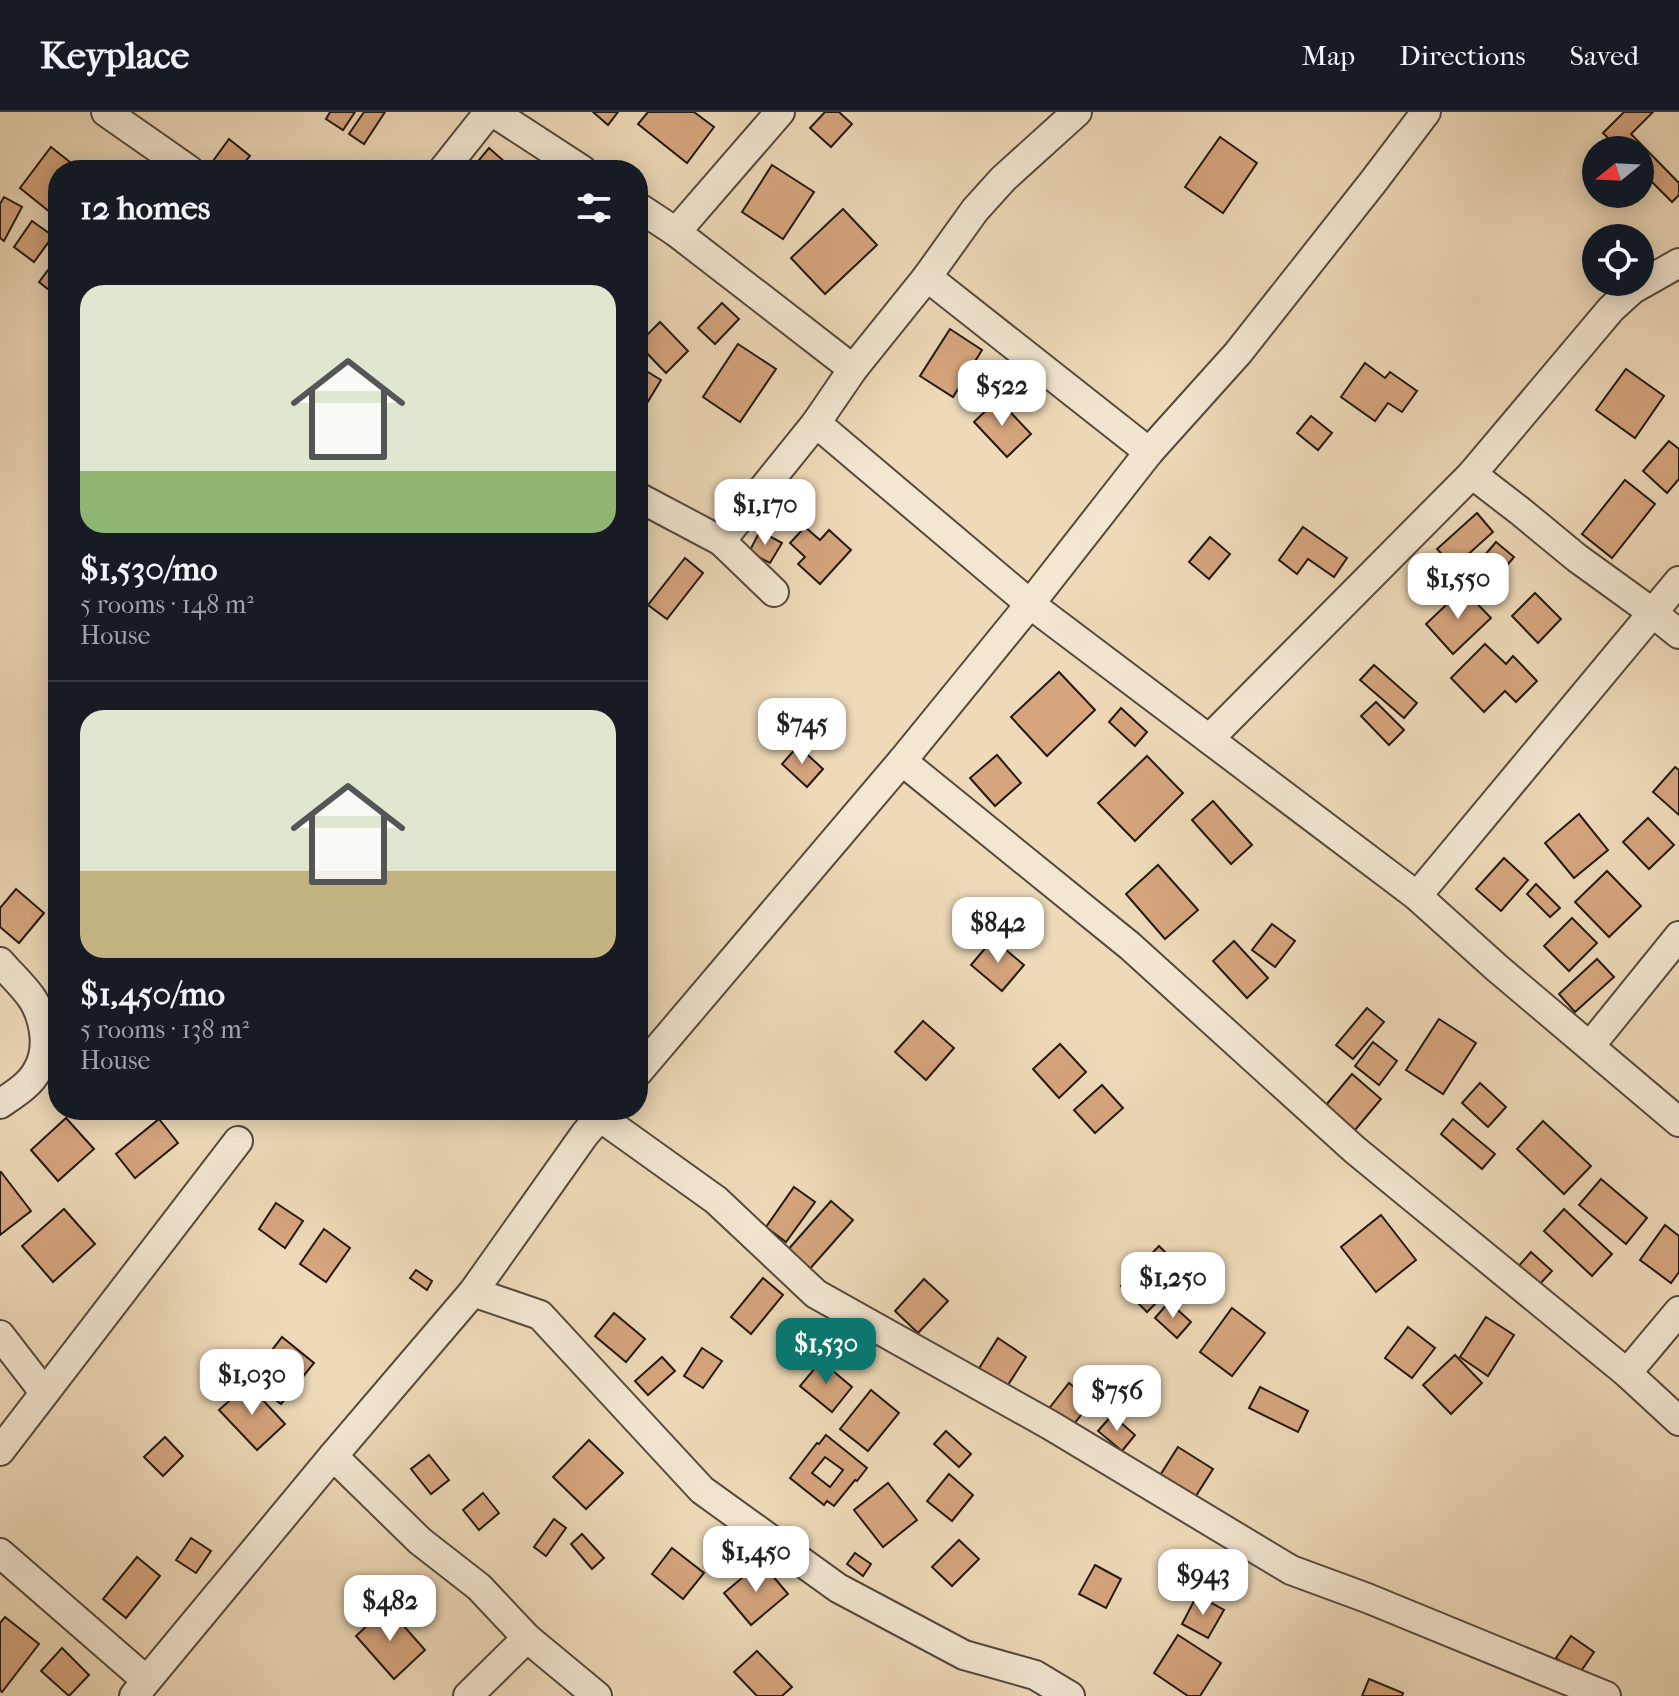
<!DOCTYPE html>
<html lang="en">
<head>
<meta charset="utf-8">
<style>
  :root { --surface:#171b24; --page:#242831; --text:#f1f3f6; --muted:#9ea1a6; --line:#363941; --accent:#0f766e }
  body { margin:0; font-family:"IM FELL French Canon",serif; background:var(--page); color:var(--text); height:100vh; display:flex; flex-direction:column; font-size:30px; white-space:nowrap }
  * { box-sizing:border-box; margin:0 }
  p { font-size:26px; color:var(--muted) }
  .icon { flex:none; width:44px; height:44px; fill:none; stroke:currentColor; stroke-width:2; stroke-linecap:round; stroke-linejoin:round }
  .map { position:relative; flex:1; overflow:hidden }
  .drawer { position:absolute; left:48px; top:48px; width:600px; height:960px; display:flex; flex-direction:column; background:var(--surface); border-radius:32px; box-shadow:0 4px 20px #0003 }
  .drawer>* { flex:none }
  .needle { width:52px; rotate:252deg }
  .tools { position:absolute; left:1582px; top:24px; display:grid; gap:16px }
  .tools a { display:grid; place-items:center; width:72px; height:72px; border-radius:50%; background:var(--surface); box-shadow:0 4px 20px #0003; font-size:40px }
  .price { position:absolute; translate:-50% -68px; padding:0 18px; border-radius:16px; background:#fff; color:#222; font-size:26px; line-height:52px; filter:drop-shadow(0 2px 4px #0008) }
  .price::after { content:''; position:absolute; left:50%; top:48px; width:24px; height:18px; margin-left:-12px; background:inherit; clip-path:polygon(0 0,100% 0,50% 100%) }
  .price.on { background:var(--accent); color:#fff }
  ul { padding:0; list-style:none }
  li { display:grid; align-content:center; gap:16px; height:424px; padding:0 32px }
  li+li { border-top:2px solid var(--line) }
  li span { display:grid; place-items:center; height:248px; border-radius:24px; color:#555 }
  li>.icon { margin-inline-start:auto }
  span .icon { width:144px; height:144px; fill:#fffc; stroke-width:1 }
  li b { font-size:34px }
  h2 { display:flex; justify-content:space-between; align-items:center; height:96px; padding:0 32px; font-size:34px }
  header { display:flex; align-items:center; gap:48px; box-sizing:border-box; height:112px; padding:0 40px; background:var(--surface); border-bottom:2px solid var(--line) }
  header strong { font-size:38px }
  nav { display:flex; gap:44px; margin-inline-start:auto; font-size:28px }
  .map>svg:first-child { display:block }
  .building { fill:#d6a57e; stroke:#231912; stroke-width:2; fill-rule:evenodd }
  .lines { fill:none; stroke-linecap:round; stroke-linejoin:round }
  .minor-casing { stroke:#56493c; stroke-width:32 }
  .minor { stroke:#f4e7d2; stroke-width:28 }
</style>
</head>
<body>
<header>
<strong>Keyplace</strong>
<nav><a>Map</a><a>Directions</a><a>Saved</a></nav>
</header>
<div class="map">
<svg width="1679" height="1584" viewBox="0 0 1679 1584">
  <rect width="100%" height="100%" fill="#eedab9"/>
  <filter id="stains"><feTurbulence type="fractalNoise" baseFrequency=".0025" numOctaves="4"/><feColorMatrix values="0 0 0 0 .2 0 0 0 0 .09 0 0 0 0 .02 0 0 0 .5 -.17"/></filter>
  <radialGradient id="worn" r=".72"><stop offset=".6" stop-color="#630" stop-opacity="0"/><stop offset="1" stop-color="#630" stop-opacity=".3"/></radialGradient>
  <g class="building">
    <path d="M330 0H355L343 18 326 7Z"/>
    <path d="M364 0H385L364 32 349 22Z"/>
    <path d="M593 0H618L608 13Z"/>
    <path d="M648 0H694L714 15 687 51 638 12Z"/>
    <path d="M825 0H839L852 12 831 35 810 16Z"/>
    <path d="M1624 0H1653L1631 22 1679 71V83L1672 90 1640 58V38H1620L1603 21Z"/>
    <path d="M1220 25 1257 51 1223 101 1185 75Z"/>
    <path d="M229 27 250 44 238 58H225L213 49Z"/>
    <path d="M51 35 80 58H58V103L56 105 20 76Z"/>
    <path d="M489 36 514 58H479L474 54Z"/>
    <path d="M772 53 814 80 783 127 742 100Z"/>
    <path d="M4 85 22 95 4 129 0 126V92Z"/>
    <path d="M843 97 877 133 825 182 791 146Z"/>
    <path d="M32 109 53 124 34 150 14 135Z"/>
    <path d="M58 145V185L39 170Z"/>
    <path d="M722 191 739 207 715 232 698 216Z"/>
    <path d="M660 210 688 239 666 261 638 232Z"/>
    <path d="M950 217 982 238 953 285 920 264Z"/>
    <path d="M738 232 776 257 740 310 703 285Z"/>
    <path d="M1365 251 1385 266 1390 260 1417 279 1402 300 1388 291 1375 309 1341 285Z"/>
    <path d="M638 254 661 268 638 306Z"/>
    <path d="M1626 257 1664 284 1635 326 1596 298Z"/>
    <path d="M998 287 1031 322 1007 345 974 310Z"/>
    <path d="M1311 304 1332 321 1318 338 1297 321Z"/>
    <path d="M1669 329 1679 337V367L1667 381 1643 359Z"/>
    <path d="M1625 368 1655 392 1612 446 1582 422Z"/>
    <path d="M1477 401 1493 420 1454 455 1437 437Z"/>
    <path d="M805 415 820 428 829 418 851 438 820 472 798 452 805 445 790 431Z"/>
    <path d="M1303 415 1347 446 1334 465 1308 447 1297 462 1279 448Z"/>
    <path d="M760 419 782 431 770 451 749 440Z"/>
    <path d="M1210 425 1230 442 1209 467 1189 450Z"/>
    <path d="M1496 430 1514 445 1490 473 1472 458Z"/>
    <path d="M685 446 703 461 667 507 648 493Z"/>
    <path d="M1463 477 1491 506 1453 542 1426 512Z"/>
    <path d="M1535 481 1561 507 1538 531 1512 504Z"/>
    <path d="M1485 532 1506 552 1513 544 1537 569 1516 590 1505 579 1484 600 1451 566Z"/>
    <path d="M1374 553 1417 591 1404 606 1360 568Z"/>
    <path d="M1059 560 1095 598 1047 644 1011 605Z"/>
    <path d="M1376 590 1404 618 1389 633 1361 604Z"/>
    <path d="M1121 596 1147 620 1135 634 1109 610Z"/>
    <path d="M798 634 823 657 807 675 782 652Z"/>
    <path d="M997 643 1021 671 995 694 970 666Z"/>
    <path d="M1147 644 1183 681 1135 729 1098 691Z"/>
    <path d="M1675 655 1679 658V703L1653 680Z"/>
    <path d="M1213 689 1252 733 1231 752 1192 708Z"/>
    <path d="M1579 702 1608 738 1574 766 1545 731Z"/>
    <path d="M1648 706 1674 733 1649 757 1623 730Z"/>
    <path d="M1504 746 1528 768 1501 799 1476 777Z"/>
    <path d="M1158 753 1198 798 1165 827 1126 782Z"/>
    <path d="M1607 759 1641 794 1609 825 1575 790Z"/>
    <path d="M1536 772 1560 796 1550 805 1527 782Z"/>
    <path d="M16 777 44 801 19 831 0 815V796Z"/>
    <path d="M1572 806 1597 831 1569 859 1544 834Z"/>
    <path d="M1272 812 1295 829 1275 855 1252 838Z"/>
    <path d="M993 827 1024 853 1002 879 971 853Z"/>
    <path d="M1234 829 1268 866 1247 886 1213 849Z"/>
    <path d="M1597 847 1614 865 1575 900 1559 882Z"/>
    <path d="M1367 896 1384 910 1353 947 1336 933Z"/>
    <path d="M1439 907 1476 931 1443 982 1406 958Z"/>
    <path d="M923 909 954 936 926 968 895 940Z"/>
    <path d="M1373 930 1397 949 1379 973 1355 954Z"/>
    <path d="M1060 932 1086 960 1059 986 1033 957Z"/>
    <path d="M1352 962 1381 987 1355 1018 1326 993Z"/>
    <path d="M1480 971 1506 995 1488 1015 1462 991Z"/>
    <path d="M1102 973 1123 996 1095 1021 1074 998Z"/>
    <path d="M66 1006 94 1037 58 1069 31 1038Z"/>
    <path d="M159 1007 178 1031 135 1066 116 1042Z"/>
    <path d="M1453 1007 1495 1042 1482 1057 1441 1022Z"/>
    <path d="M1543 1009 1591 1054 1564 1082 1517 1037Z"/>
    <path d="M1 1060 31 1099 0 1123V1061Z"/>
    <path d="M1601 1067 1647 1106 1626 1132 1579 1093Z"/>
    <path d="M794 1075 815 1090 786 1130 766 1115Z"/>
    <path d="M831 1089 853 1108 808 1159 786 1140Z"/>
    <path d="M276 1091 303 1109 285 1136 259 1117Z"/>
    <path d="M64 1097 95 1132 53 1170 22 1134Z"/>
    <path d="M1564 1097 1612 1142 1592 1164 1544 1119Z"/>
    <path d="M1381 1103 1416 1148 1376 1180 1341 1135Z"/>
    <path d="M1665 1113 1679 1124V1160L1671 1171 1640 1148Z"/>
    <path d="M324 1117 350 1136 326 1170 300 1152Z"/>
    <path d="M1159 1134 1186 1161 1147 1200 1121 1174Z"/>
    <path d="M1531 1140 1552 1159 1536 1176 1516 1157Z"/>
    <path d="M416 1158 432 1169 427 1178 410 1166Z"/>
    <path d="M763 1166 783 1183 751 1222 731 1205Z"/>
    <path d="M924 1167 948 1189 918 1221 895 1199Z"/>
    <path d="M1169 1190 1191 1210 1177 1226 1155 1206Z"/>
    <path d="M1232 1196 1265 1221 1232 1264 1200 1240Z"/>
    <path d="M614 1201 645 1227 626 1250 595 1224Z"/>
    <path d="M1486 1205 1514 1223 1488 1264 1460 1245Z"/>
    <path d="M1408 1215 1435 1236 1412 1266 1385 1246Z"/>
    <path d="M282 1225 314 1251 281 1292 250 1267Z"/>
    <path d="M998 1226 1026 1245 1006 1276 978 1258Z"/>
    <path d="M702 1236 722 1249 703 1276 684 1264Z"/>
    <path d="M1455 1243 1482 1271 1451 1302 1423 1273Z"/>
    <path d="M662 1245 675 1259 648 1283 635 1269Z"/>
    <path d="M821 1249 852 1275 832 1300 800 1274Z"/>
    <path d="M1069 1271 1092 1289 1070 1317 1047 1299Z"/>
    <path d="M248 1272 285 1312 257 1338 219 1298Z"/>
    <path d="M1260 1275 1308 1299 1298 1320 1249 1296Z"/>
    <path d="M871 1278 899 1301 868 1339 840 1317Z"/>
    <path d="M1112 1303 1135 1323 1122 1339 1098 1319Z"/>
    <path d="M946 1319 971 1342 959 1355 934 1332Z"/>
    <path d="M826 1323 867 1356 857 1369 855 1368 834 1394 827 1389 824 1393 790 1366 817 1331 819 1332ZM825 1345 843 1358 830 1375 812 1361Z"/>
    <path d="M165 1325 183 1344 163 1364 144 1345Z"/>
    <path d="M589 1328 623 1361 586 1397 553 1365Z"/>
    <path d="M1178 1335 1213 1357 1194 1387 1159 1365Z"/>
    <path d="M429 1343 449 1368 431 1382 411 1357Z"/>
    <path d="M949 1362 973 1383 952 1409 927 1389Z"/>
    <path d="M888 1371 917 1408 883 1435 854 1398Z"/>
    <path d="M483 1381 499 1401 479 1418 463 1398Z"/>
    <path d="M554 1407 566 1416 546 1444 534 1435Z"/>
    <path d="M582 1422 604 1446 592 1457 571 1432Z"/>
    <path d="M191 1426 211 1439 196 1461 176 1448Z"/>
    <path d="M959 1428 979 1447 952 1474 932 1455Z"/>
    <path d="M672 1436 704 1461 683 1487 652 1462Z"/>
    <path d="M855 1441 871 1452 863 1464 847 1452Z"/>
    <path d="M137 1445 160 1464 126 1506 103 1487Z"/>
    <path d="M761 1450 788 1482 751 1513 724 1481Z"/>
    <path d="M1095 1453 1121 1467 1106 1496 1079 1482Z"/>
    <path d="M1197 1483 1224 1498 1208 1526 1182 1512Z"/>
    <path d="M387 1495 425 1538 394 1567 356 1524Z"/>
    <path d="M5 1505 39 1532 2 1580 0 1578V1511Z"/>
    <path d="M1178 1523 1221 1551 1200 1584H1188L1154 1561Z"/>
    <path d="M1571 1524 1594 1540 1579 1562 1556 1546Z"/>
    <path d="M62 1536 89 1563 69 1584 41 1559Z"/>
    <path d="M757 1539 792 1575 782 1584H757L734 1560Z"/>
    <path d="M1369 1567 1403 1581 1402 1584H1362Z"/>
  </g>
  <g class="lines">
    <g class="minor-casing">
      <g id="minor">
        <path d="M106 0 189 58"/>
        <path d="M493 0 582 58"/>
        <path d="M443 58 489 0"/>
        <path d="M638 95 676 120 853 257"/>
        <path d="M676 120 780 0"/>
        <path d="M927 165 1149 340"/>
        <path d="M816 311 1030 492 1417 784 1497 856 1679 1010"/>
        <path d="M1472 362 1520 399 1577 446 1653 501 1679 522"/>
        <path d="M638 385 721 429 774 480"/>
        <path d="M721 429 816 311 853 257 927 165 975 98 1003 67 1077 0"/>
        <path d="M1209 627 1472 362 1611 197 1633 177 1679 151"/>
        <path d="M902 649 1130 834 1355 1038 1627 1261 1679 1309"/>
        <path d="M1417 784 1679 469"/>
        <path d="M0 850C10 862 24 874 33 888 45 908 50 938 37 959 30 973 13 983 0 992"/>
        <path d="M1590 934 1679 824"/>
        <path d="M638 960 902 649 1030 492 1149 340 1238 241 1373 70 1426 0"/>
        <path d="M600 1005 716 1088 816 1182 1050 1313 1291 1458 1367 1486 1606 1584"/>
        <path d="M473 1180 540 1203 702 1378 838 1476 964 1543 1035 1563 1070 1584"/>
        <path d="M0 1223 44 1280"/>
        <path d="M1627 1261 1679 1199"/>
        <path d="M0 1339 238 1029"/>
        <path d="M333 1344 420 1429 479 1475 527 1526 597 1584"/>
        <path d="M0 1441 146 1568"/>
        <path d="M134 1584 333 1344 473 1180 585 1022 606 998"/>
        <path d="M468 1584 527 1526"/>
      </g>
    </g>
    <use href="#minor" class="minor"/>
  </g>
  <rect width="100%" height="100%" filter="url(#stains)"/>
  <rect width="100%" height="100%" fill="url(#worn)"/>
</svg>
<div class="tools">
<a><svg class="needle" viewBox="-14 -14 28 28"><path d="M0-13l5 13h-10z" fill="#e53935"/><path d="M0 13l5-13h-10z" fill="#9ea1a6"/></svg></a>
<a><svg class="icon" aria-label="locate" viewBox="0 0 24 24"><circle cx="12" cy="12" r="6"/><path d="M12 2v4M12 18v4M2 12h4M18 12h4"/></svg></a>
</div>
<b class="price" style="left:1002px;top:316px">$522</b>
<b class="price" style="left:765px;top:435px">$1,170</b>
<b class="price" style="left:1458px;top:509px">$1,550</b>
<b class="price" style="left:802px;top:654px">$745</b>
<b class="price" style="left:998px;top:853px">$842</b>
<b class="price" style="left:1173px;top:1208px">$1,250</b>
<b class="price on" style="left:826px;top:1274px">$1,530</b>
<b class="price" style="left:252px;top:1305px">$1,030</b>
<b class="price" style="left:1117px;top:1321px">$756</b>
<b class="price" style="left:756px;top:1482px">$1,450</b>
<b class="price" style="left:1203px;top:1505px">$943</b>
<b class="price" style="left:390px;top:1531px">$482</b>
<section class="drawer">
<h2>12 homes<svg class="icon" aria-label="filters" viewBox="0 0 24 24"><path d="M4 7h16M4 17h16"/><circle cx="9" cy="7" r="2"/><circle cx="15" cy="17" r="2"/></svg></h2>
<ul>
<li><span style="background:linear-gradient(#dfe7d0 75%,#8fb573 0)"><svg class="icon" aria-label="home" viewBox="0 0 24 24"><path d="M3 11l9-7 9 7M6 9v11h12V9"/></svg></span><div><b>$1,530/mo</b><p>5 rooms · 148 m²</p><p>House</p></div></li>
<li><span style="background:linear-gradient(#dfe7d0 65%,#c2b280 0)"><svg class="icon" aria-label="home" viewBox="0 0 24 24"><path d="M3 11l9-7 9 7M6 9v11h12V9"/></svg></span><div><b>$1,450/mo</b><p>5 rooms · 138 m²</p><p>House</p></div></li>
</ul>
</section>
</div>
</body>
</html>
